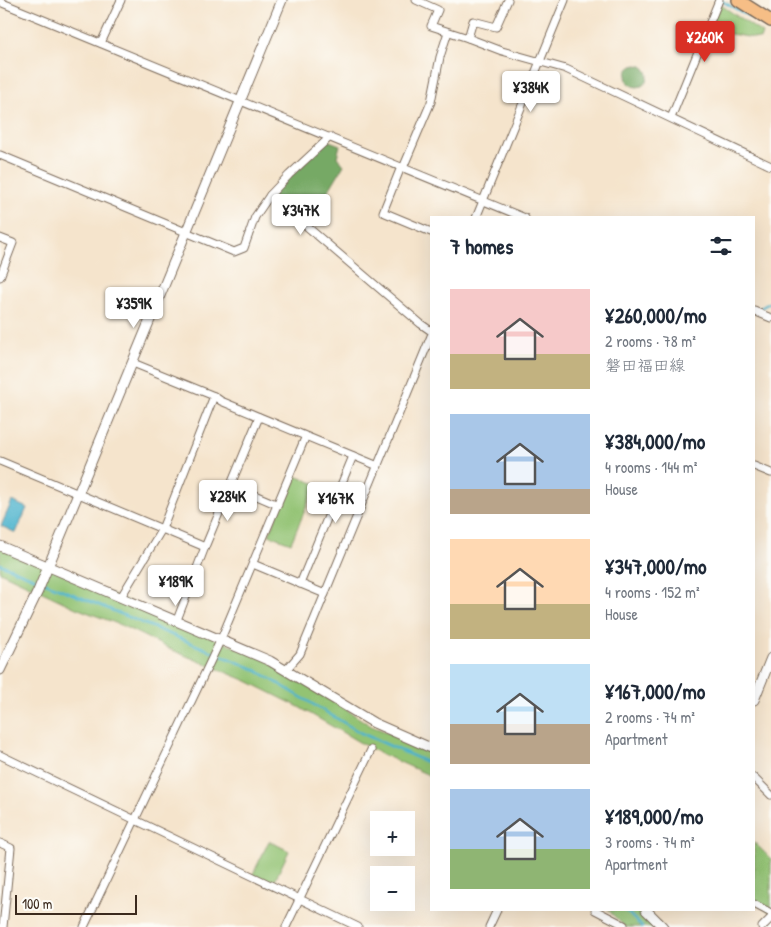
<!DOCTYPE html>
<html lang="en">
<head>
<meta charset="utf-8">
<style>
  :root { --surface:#fff; --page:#f2f2f3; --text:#1f2937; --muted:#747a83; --accent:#d93025 }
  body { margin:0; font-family:"Patrick Hand","Klee One",sans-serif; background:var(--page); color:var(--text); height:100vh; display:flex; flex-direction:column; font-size:19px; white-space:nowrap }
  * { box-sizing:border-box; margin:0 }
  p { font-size:16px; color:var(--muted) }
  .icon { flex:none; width:28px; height:28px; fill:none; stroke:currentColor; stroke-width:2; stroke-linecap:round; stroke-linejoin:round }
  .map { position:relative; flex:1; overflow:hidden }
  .sheet { position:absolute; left:430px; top:216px; width:325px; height:695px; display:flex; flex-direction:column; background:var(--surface); border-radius:0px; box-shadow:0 5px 20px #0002 }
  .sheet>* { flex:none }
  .controls { position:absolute; left:370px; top:811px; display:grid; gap:10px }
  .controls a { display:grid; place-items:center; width:45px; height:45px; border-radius:0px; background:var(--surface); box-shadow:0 5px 20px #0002; font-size:25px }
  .scale { position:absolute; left:15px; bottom:12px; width:122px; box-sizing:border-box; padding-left:5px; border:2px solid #3b2a1e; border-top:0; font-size:14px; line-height:18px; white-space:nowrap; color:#3b2a1e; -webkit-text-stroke:4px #fdfcf7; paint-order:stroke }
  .price { position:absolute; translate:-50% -42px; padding:0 11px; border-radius:5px; background:#fff; color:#222; font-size:16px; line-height:32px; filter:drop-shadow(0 1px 2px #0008) }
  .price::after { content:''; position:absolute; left:50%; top:30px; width:15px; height:11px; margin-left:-8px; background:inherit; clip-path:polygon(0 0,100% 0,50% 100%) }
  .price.selected { background:var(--accent); color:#fff }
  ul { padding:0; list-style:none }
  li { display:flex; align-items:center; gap:15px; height:125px; padding:0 20px }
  li span { display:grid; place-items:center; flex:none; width:140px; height:100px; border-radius:0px; color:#555 }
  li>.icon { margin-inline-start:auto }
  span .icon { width:60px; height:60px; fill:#fffc; stroke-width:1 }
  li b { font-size:21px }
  h2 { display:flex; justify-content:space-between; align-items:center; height:60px; padding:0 20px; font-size:21px }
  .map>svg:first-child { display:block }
  .green { fill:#93c373; stroke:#677648 }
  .forest { fill:#76a965; stroke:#586a42 }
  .water { fill:#4eb4cd; stroke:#446f76 }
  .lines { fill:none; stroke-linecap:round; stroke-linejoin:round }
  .stream { stroke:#4eb4cd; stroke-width:2.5 }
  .minor-casing { stroke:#7c6b5b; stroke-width:9 }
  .tertiary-casing { stroke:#7c6b5b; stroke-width:11 }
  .primary-casing { stroke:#7c6b5b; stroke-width:14 }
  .minor { stroke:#fff; stroke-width:7 }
  .tertiary { stroke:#fff; stroke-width:9 }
  .primary { stroke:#f6be86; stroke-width:11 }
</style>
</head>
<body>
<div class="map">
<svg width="771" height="927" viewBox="0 0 771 927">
  <rect width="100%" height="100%" fill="#fdfcf7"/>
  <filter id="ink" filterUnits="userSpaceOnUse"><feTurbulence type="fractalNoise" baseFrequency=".02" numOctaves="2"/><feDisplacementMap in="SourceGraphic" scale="10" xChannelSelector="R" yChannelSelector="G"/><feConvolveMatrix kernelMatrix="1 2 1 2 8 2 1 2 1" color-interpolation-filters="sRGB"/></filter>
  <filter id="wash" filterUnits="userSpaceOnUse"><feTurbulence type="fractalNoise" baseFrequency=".0096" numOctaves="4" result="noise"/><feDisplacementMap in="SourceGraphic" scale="20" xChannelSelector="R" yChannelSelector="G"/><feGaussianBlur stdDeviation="1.12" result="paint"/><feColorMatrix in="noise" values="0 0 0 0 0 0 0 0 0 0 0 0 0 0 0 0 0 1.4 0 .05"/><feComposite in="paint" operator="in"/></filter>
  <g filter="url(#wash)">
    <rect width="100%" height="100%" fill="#f5e4cc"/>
    <g class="green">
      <path d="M718 3 762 33 760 39 707 30Z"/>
      <path d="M293 475 316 484 291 543 269 535Z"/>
      <path d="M0 546 284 668 371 726 431 749V776L371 749 297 706 247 681 172 650 123 626 76 608 0 572Z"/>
      <path d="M269 841 289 851 272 886 252 876Z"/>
      <path d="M754 842 771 859V913L754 902Z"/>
      <path d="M608 910H646L663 927H625Z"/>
    </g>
    <g class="forest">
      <circle cx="637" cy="76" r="11"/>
      <path d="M327 140 340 145 337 157 344 165 329 190 300 214 290 212 270 195Z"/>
    </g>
    <path class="water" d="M12 501 27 508 16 533 1 526Z"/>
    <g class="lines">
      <g class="stream">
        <path d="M720 0 771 29"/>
        <path d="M757 310 771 302"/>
        <path d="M0 564 254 669 361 733 431 764"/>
        <path d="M625 910 642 927"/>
      </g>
    </g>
  </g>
  <g filter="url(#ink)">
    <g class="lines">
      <g class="minor-casing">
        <g id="minor">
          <path d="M416 0 438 10 431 26 468 38 502 51 566 69 771 166"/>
          <path d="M0 2 525 218"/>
          <path d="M468 38 473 21 496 27 508 0"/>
          <path d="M101 43 121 0"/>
          <path d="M671 118 719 0"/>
          <path d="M0 155 234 252 244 248 255 217 270 195 421 324 431 331"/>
          <path d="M401 167 383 212 431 232"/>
          <path d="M403 168 431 102 440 57 448 32"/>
          <path d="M270 195 289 175 330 137"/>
          <path d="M476 218 565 0"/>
          <path d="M0 238 13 243 0 277"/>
          <path d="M754 311 771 318"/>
          <path d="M133 363 214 396 221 401 378 466"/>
          <path d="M0 461 205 547"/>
          <path d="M754 466 771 473"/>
          <path d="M231 485 278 505"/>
          <path d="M253 564 325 594"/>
          <path d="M300 584 353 456"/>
          <path d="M121 597 162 529 214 396"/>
          <path d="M177 620 205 547 259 417"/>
          <path d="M286 670 300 654 431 336"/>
          <path d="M0 755 358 927"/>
          <path d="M754 778 771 795"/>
          <path d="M0 843 11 848 3 927"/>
          <path d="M754 904 771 913"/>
          <path d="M595 910 624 925"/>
          <path d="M84 927 221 639 305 438"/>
          <path d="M286 927 371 750"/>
          <path d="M489 927 497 910"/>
          <path d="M762 927 771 918"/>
        </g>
      </g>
      <g class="tertiary-casing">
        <g id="tertiary">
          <path d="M0 546 270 661 374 723 431 748"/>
          <path d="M0 670 38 591 282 0"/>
          <path d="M754 700 771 658"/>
          <path d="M646 910 663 927"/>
        </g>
      </g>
      <g class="primary-casing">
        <path id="primary" d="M738 0 771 21"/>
      </g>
      <use href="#minor" class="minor"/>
      <use href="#tertiary" class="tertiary"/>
      <use href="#primary" class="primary"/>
    </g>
  </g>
</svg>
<div class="controls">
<a>+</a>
<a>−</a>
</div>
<div class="scale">100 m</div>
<b class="price selected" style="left:705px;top:63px">¥260K</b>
<b class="price" style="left:531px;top:113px">¥384K</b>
<b class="price" style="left:301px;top:236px">¥347K</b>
<b class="price" style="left:134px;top:329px">¥359K</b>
<b class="price" style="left:228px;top:522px">¥284K</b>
<b class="price" style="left:336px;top:524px">¥167K</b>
<b class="price" style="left:176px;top:607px">¥189K</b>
<section class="sheet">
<h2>7 homes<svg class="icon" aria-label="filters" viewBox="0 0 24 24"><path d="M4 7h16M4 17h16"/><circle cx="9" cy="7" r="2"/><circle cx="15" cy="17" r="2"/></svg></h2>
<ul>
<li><span style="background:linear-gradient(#f6c9c9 65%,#c2b280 0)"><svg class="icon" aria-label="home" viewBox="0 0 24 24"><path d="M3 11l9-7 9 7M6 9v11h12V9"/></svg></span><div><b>¥260,000/mo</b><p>2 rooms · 78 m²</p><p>磐田福田線</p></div></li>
<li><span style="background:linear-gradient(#a9c7e8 75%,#b9a48a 0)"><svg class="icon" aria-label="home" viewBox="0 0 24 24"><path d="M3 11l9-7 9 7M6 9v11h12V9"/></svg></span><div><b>¥384,000/mo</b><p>4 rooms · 144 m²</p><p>House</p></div></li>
<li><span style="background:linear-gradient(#ffd9b3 65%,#c2b280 0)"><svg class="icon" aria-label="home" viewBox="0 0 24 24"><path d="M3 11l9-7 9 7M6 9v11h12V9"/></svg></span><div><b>¥347,000/mo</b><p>4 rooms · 152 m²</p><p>House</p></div></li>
<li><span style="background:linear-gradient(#bfe0f5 60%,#b9a48a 0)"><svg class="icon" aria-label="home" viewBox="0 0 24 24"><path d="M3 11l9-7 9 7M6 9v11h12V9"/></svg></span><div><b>¥167,000/mo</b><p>2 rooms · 74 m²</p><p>Apartment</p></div></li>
<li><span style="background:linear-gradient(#a9c7e8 60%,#8fb573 0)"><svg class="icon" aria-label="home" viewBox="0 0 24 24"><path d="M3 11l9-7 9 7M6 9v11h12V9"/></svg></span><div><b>¥189,000/mo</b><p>3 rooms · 74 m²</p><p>Apartment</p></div></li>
</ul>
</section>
</div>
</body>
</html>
